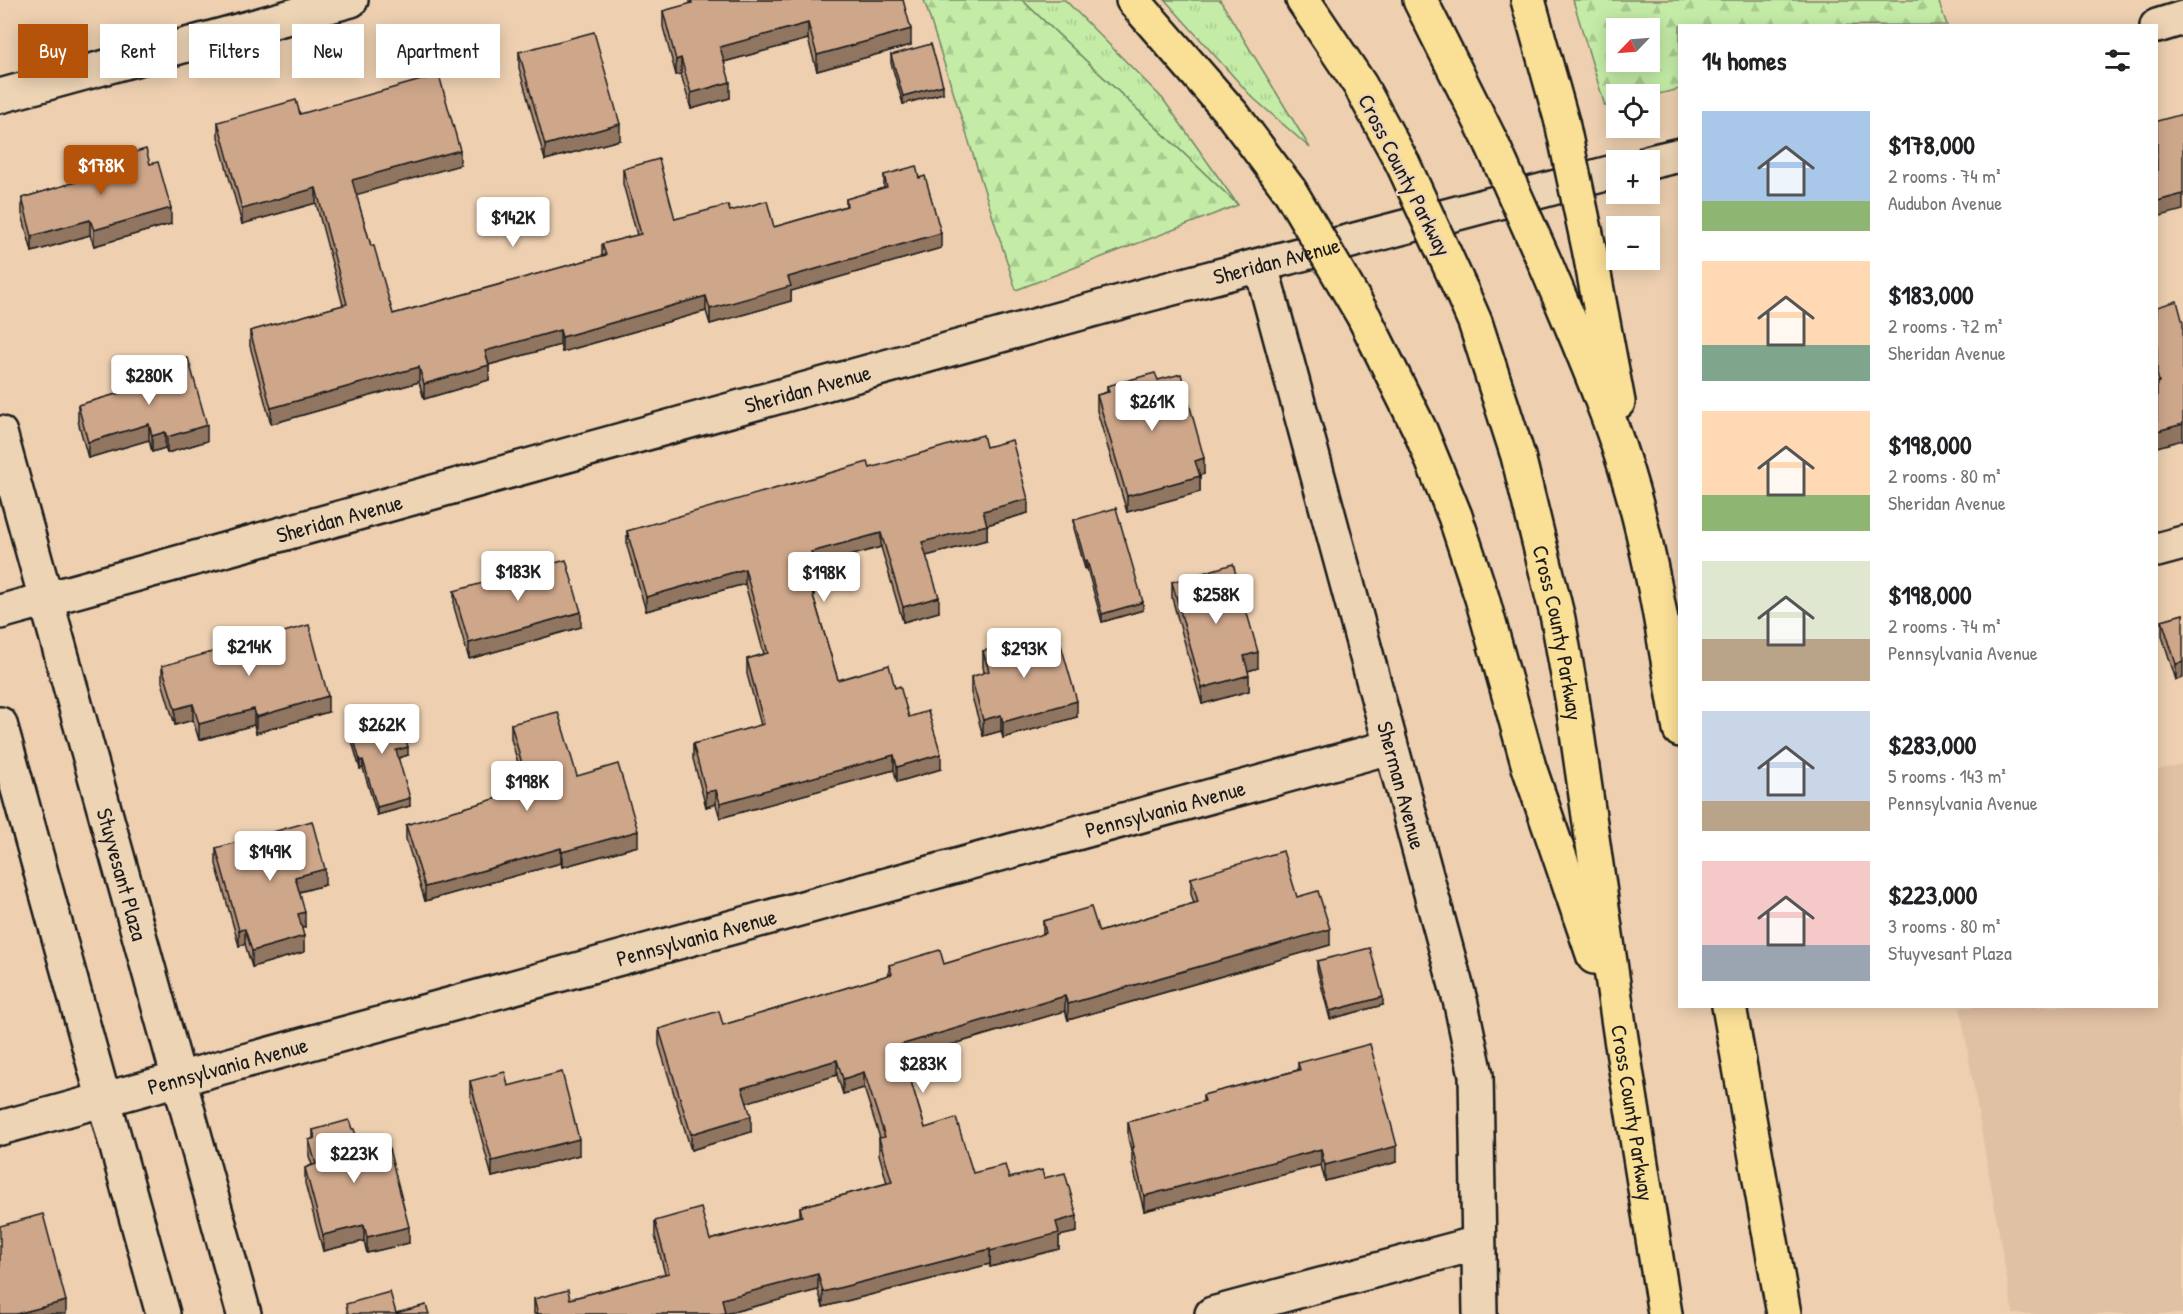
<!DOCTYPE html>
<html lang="en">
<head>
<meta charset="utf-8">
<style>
  :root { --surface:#fff; --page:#f6f6f6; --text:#202124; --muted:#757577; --accent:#b45309 }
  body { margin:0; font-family:"Patrick Hand",sans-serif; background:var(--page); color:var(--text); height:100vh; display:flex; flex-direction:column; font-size:22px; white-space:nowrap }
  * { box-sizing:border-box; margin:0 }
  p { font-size:20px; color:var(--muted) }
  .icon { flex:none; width:33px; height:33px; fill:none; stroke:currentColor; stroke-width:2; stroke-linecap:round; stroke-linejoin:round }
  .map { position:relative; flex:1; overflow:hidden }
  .panel { position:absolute; left:1678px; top:24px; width:480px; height:984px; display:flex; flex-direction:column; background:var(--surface); border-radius:0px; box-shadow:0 3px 15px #0003 }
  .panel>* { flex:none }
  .banner { position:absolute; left:18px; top:24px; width:570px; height:54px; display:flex; gap:12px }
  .needle { width:39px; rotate:245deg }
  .buttons { position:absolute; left:1606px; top:18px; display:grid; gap:12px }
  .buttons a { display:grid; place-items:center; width:54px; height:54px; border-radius:0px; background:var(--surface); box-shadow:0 3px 15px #0003; font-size:30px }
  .price { position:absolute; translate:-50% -51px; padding:0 14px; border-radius:6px; background:#fff; color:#222; font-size:20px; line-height:39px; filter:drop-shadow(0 2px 3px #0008) }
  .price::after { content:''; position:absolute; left:50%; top:36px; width:18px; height:14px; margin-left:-9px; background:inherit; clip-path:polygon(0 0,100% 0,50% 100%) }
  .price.current { background:var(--accent); color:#fff }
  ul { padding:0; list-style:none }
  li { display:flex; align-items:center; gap:18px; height:150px; padding:0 24px }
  li span { display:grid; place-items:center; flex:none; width:168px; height:120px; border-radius:0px; color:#555 }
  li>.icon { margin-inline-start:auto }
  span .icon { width:72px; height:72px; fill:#fffc; stroke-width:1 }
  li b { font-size:26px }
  h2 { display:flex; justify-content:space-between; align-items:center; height:72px; padding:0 24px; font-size:26px }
  .pill { padding:0 21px; border-radius:0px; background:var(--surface); box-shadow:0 3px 15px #0003; font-size:21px; line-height:54px }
  .pill.current { background:var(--accent); color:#fff }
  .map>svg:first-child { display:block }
  .built { fill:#e0c1a3 }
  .grass { fill:url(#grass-tufts); stroke:#708462; stroke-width:1.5 }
  .forest { fill:url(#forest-firs); stroke:#708462; stroke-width:1.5; fill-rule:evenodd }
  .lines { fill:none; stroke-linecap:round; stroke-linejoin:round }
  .street-casing { stroke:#1c1c1c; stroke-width:38 }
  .secondary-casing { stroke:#1c1c1c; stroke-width:38 }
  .highway-casing { stroke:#1c1c1c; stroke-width:38 }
  .street { stroke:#edd4b5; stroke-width:33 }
  .secondary { stroke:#edd4b5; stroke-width:33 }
  .highway { stroke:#fadf96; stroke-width:33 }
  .highway-bridge-casing { stroke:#1c1c1c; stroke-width:38; stroke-linecap:butt }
  .highway-bridge { stroke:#fadf96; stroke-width:33 }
  .wall { fill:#b19078; stroke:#1c1c1c; stroke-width:1.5 }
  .shaded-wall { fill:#907561; stroke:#1c1c1c; stroke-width:1.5 }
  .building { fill:#cea78b; stroke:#1c1c1c; stroke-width:1.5 }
  .labels { text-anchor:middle; stroke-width:4.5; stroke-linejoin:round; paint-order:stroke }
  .street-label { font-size:22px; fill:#1c1c1c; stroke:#edd4b5 }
</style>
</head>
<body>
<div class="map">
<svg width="2183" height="1314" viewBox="0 0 2183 1314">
  <defs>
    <pattern id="grass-tufts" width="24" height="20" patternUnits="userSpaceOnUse" patternTransform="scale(1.5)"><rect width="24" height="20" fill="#c4eca7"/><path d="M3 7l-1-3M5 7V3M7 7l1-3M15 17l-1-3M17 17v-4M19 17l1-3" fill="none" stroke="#a8ca8f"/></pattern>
    <pattern id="forest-firs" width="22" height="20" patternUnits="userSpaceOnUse" patternTransform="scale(1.5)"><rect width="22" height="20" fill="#c4eca7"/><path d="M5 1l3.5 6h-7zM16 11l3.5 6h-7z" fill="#a8ca8f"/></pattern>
  </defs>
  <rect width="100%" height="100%" fill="#eed0b1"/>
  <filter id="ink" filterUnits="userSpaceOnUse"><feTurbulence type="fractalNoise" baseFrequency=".0167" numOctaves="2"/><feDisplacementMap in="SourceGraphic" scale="12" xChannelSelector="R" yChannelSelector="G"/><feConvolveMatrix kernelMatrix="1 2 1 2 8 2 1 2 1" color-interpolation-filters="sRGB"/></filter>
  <g filter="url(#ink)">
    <path class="built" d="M2183 764V1314H2013L1960 1007 2157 1006V770Z"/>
    <g class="grass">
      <path d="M1022 0H1065L1163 99 1238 205Z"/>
      <path d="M1165 0H1220L1310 148 1251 96Z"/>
    </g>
    <g class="forest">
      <path d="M924 0H1022L1238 205 1016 290Z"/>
      <path d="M1573 0H1938L1947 25 1680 26V89L1650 96 1617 94V103L1605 106ZM1617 28H1650V62H1617Z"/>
    </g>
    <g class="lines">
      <g class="street-casing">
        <g id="street">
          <path d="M0 96 351 0"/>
          <path id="s1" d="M1261 266 1461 1004 1476 1075 1480 1314"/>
          <path id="s2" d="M0 433 244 1314"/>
          <path d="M2157 550 2183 543"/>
          <path d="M0 724 163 1314"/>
          <path id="s3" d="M0 1128 1390 747"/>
          <path d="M1212 1314 1478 1243"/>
        </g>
      </g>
      <g class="secondary-casing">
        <g id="secondary">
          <path d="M2157 26 2183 18"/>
          <path d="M1650 162 1680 155"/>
          <path id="s4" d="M0 612 1146 295 1617 171"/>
        </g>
      </g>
      <g class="highway-casing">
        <g id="highway">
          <path d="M1133 0 1233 115 1290 191"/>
          <path d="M1303 0 1360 85 1403 164"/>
          <path d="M1420 0 1492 144"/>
          <path d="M1528 0 1562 122"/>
          <path d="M1590 253 1618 402"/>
          <path d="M1546 265C1577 339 1610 412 1632 490 1654 568 1666 650 1680 730"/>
          <path id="s5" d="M1461 290 1475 322 1518 456 1558 619 1572 698 1620 1032 1665 1314"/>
          <path d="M1364 317 1420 430 1455 516 1482 598 1529 767 1594 957"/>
          <path d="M1729 1006 1784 1314"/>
        </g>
      </g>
      <use href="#street" class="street"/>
      <use href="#secondary" class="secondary"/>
      <use href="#highway" class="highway"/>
      <g class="highway-bridge-casing">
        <g id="highway-bridge">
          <path d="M1562 122 1590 253"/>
          <path d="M1492 144 1546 265"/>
          <path d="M1403 164 1461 290"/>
          <path d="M1290 191 1364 317"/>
        </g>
      </g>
      <use href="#highway-bridge" class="highway-bridge"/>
    </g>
    <g class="wall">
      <path d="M690 0H903L911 45 817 71 808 39 724 62 730 98 691 109 681 74 676 75 663 27V11L690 4Z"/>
      <path d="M519 52 620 140 545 160 519 68Z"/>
      <path d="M891 55 943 93 903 104 891 63Z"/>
      <path d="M300 114 460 165 356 194 371 246 393 314 602 256V244L637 235 623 184V169L675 219 730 211 774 227 846 206V199L884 188V175L919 178 941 248 791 291V301L710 324 706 311 562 352 560 345 489 365V380L424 399 419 382 271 424 250 346V331L343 305 316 203 242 224 218 137V122Z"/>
      <path d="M150 164 171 224 94 246 90 235 32 252 22 214V198L76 182V169Z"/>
      <path d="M148 370 207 441 167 453 165 448 152 452 149 440 88 458 78 421V405L148 385Z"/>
      <path d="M1158 380 1204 474 1200 475V492L1127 512 1097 411V395L1107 392V386Z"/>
      <path d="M986 447 1028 513 987 525V540L926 556 939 612 903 622 881 547 815 566 816 581 814 582V595H813L838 680 895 688 909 717 941 769 897 782 894 770 720 818 716 804 706 807 693 759V744L761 725 747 674V659L764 654 745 584 646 611 627 546V531L870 468Z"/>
      <path d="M1074 520 1143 610 1102 622 1087 568 1085 569 1074 528Z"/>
      <path d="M1172 582 1258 668 1248 671 1249 691 1202 704 1172 598Z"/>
      <path d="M454 591 581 627 469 659 454 607Z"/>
      <path d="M2183 614 2176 680 2162 636V620Z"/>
      <path d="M983 651 1077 717 1003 738 1001 731 983 736 971 693V677L984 673 983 667Z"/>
      <path d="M162 666 328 712 256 733 254 725 199 740 193 720 175 725 162 682Z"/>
      <path d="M349 722 408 755 398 758 410 806 377 815 363 768 360 769 349 731Z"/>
      <path d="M511 724 577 776 638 846 562 867 561 863 425 901 406 839V825L526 790 511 739Z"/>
      <path d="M216 848 325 885 300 892 305 927 302 928 304 952 252 967 245 944 239 946 216 864Z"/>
      <path d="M1191 878 1297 897 1330 945 1068 1020 1065 1011 904 1059 925 1128 973 1173 1009 1178H1044L1077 1232 1059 1236V1249L990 1267V1264L823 1307 818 1290 725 1314H534V1299H570L665 1274 655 1236V1221L710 1240 800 1216V1207L887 1183 879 1154V1138H880L864 1088 843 1094 837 1075 747 1102 751 1132 691 1150 659 1045V1029L723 1025 889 975V965L944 964 1043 935V921L1099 932 1194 903 1191 894Z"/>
      <path d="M1317 961 1383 1005 1330 1019 1317 969Z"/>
      <path d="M1298 1063 1397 1162 1325 1181 1321 1165 1144 1211 1132 1163V1154L1128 1138V1122L1203 1102V1095L1298 1070Z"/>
      <path d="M470 1081 508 1086 579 1155 492 1177 470 1096Z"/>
      <path d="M313 1130 361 1152 409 1243 367 1253 364 1241 323 1251 305 1183V1168L312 1165 309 1156V1140L313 1139Z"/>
    </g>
    <g class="shaded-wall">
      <path d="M808 23V39L720 63V47Z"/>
      <path d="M911 29V45L817 71V55Z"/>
      <path d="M681 58V74L676 75V60Z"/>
      <path d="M730 82V98L691 109V93Z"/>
      <path d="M943 85V93L903 104V96Z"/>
      <path d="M620 124V140L545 160V145Z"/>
      <path d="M460 150V165L352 196V180Z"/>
      <path d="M316 188V203L242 224V209Z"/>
      <path d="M2183 194V210L2157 217V201Z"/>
      <path d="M171 208V224L94 246V230Z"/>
      <path d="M90 220V235L32 252V236Z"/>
      <path d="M941 233V248L791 291V301L710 324V309L788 277Z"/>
      <path d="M706 296V311L562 352V337Z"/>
      <path d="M560 330V345L485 366V351Z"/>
      <path d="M489 365V380L424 399V384Z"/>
      <path d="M419 367V382L271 424V408Z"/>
      <path d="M149 424V440L88 458V442Z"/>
      <path d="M2183 424V440L2157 447V431Z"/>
      <path d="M207 425V441L167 453V437Z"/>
      <path d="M165 432V448L152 452V436Z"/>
      <path d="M1204 458V474L1195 477V461Z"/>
      <path d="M1200 476V492L1127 512V496Z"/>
      <path d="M1028 499V513L983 526V511Z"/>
      <path d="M987 525V540L922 557V542Z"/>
      <path d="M881 533V547L811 567V552Z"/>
      <path d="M1087 560V568L1085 569V561Z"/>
      <path d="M816 567V581L814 582V595L809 596 810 568Z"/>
      <path d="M745 569V584L646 611V597Z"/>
      <path d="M939 597V612L903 622V607Z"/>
      <path d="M1143 602V610L1102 622V614Z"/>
      <path d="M581 612V627L469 659V643Z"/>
      <path d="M1258 652V668L1244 672V656Z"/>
      <path d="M2183 662V678L2176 680V664Z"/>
      <path d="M1249 675V691L1202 704V688Z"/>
      <path d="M328 696V712L256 733V717Z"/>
      <path d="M1077 701V717L1003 738V722Z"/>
      <path d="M193 704V720L175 725V709Z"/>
      <path d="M254 709V725L199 740V724Z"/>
      <path d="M1001 715V731L983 736V720Z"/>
      <path d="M408 747V755L396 759V750Z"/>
      <path d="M941 754V769L897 782V767Z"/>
      <path d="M894 755V770L720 818V803Z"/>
      <path d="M363 760V768L360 769V761Z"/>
      <path d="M716 790V804L706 807V792Z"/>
      <path d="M410 798V806L377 815V807Z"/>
      <path d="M638 831V846L562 867V852Z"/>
      <path d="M561 848V863L425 901V887Z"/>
      <path d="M325 869V885L295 893V877Z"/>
      <path d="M305 912V927L298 929V914Z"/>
      <path d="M245 929V944L239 946V930Z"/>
      <path d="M1330 929V945L1068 1020V1004Z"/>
      <path d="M304 936V952L252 967V951Z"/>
      <path d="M1065 996V1011L900 1060V1045Z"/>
      <path d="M1383 997V1005L1330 1019V1011Z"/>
      <path d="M837 1060V1075L742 1104V1088Z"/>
      <path d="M864 1072V1088L843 1094V1079Z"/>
      <path d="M751 1116V1132L691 1150V1134Z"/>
      <path d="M579 1139V1155L492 1177V1161Z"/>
      <path d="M1397 1146V1162L1325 1181V1165Z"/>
      <path d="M1321 1149V1165L1144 1211V1196Z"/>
      <path d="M1077 1216V1232L1059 1236V1249L990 1267V1251L1056 1222Z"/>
      <path d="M364 1225V1241L323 1251V1235Z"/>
      <path d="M409 1227V1243L367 1253V1237Z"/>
      <path d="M990 1249V1264L823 1307V1292Z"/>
      <path d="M818 1274V1290L725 1314H720L722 1299Z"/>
      <path d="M66 1301V1314H16Z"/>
    </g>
    <g class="building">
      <path d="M691 0H903L911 29 817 55 808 23 720 47 730 82 691 93 681 58 676 60 663 11 692 3Z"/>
      <path d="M594 32 620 124 545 145 519 52Z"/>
      <path d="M931 44 943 85 903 96 891 55Z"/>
      <path d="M439 75 460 150 352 180 371 246H374L393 314 606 255 602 244 641 234 623 169 659 159 675 219 728 205 730 211 767 201 774 227 847 206 846 199 887 187 884 175 916 166 919 178 925 176 941 233 788 277 791 286 710 309 706 296 562 337 560 330 485 351 489 365 424 384 419 367 271 408 250 331 347 304 316 188 242 209 218 122 296 100 300 114Z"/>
      <path d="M2183 114V194L2157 201V121Z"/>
      <path d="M146 149 150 164 158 162 171 208 94 230 90 220 32 236 22 198 79 181 76 169Z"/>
      <path d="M2177 301 2183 323V424L2157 431V382H2159L2157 374V307Z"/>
      <path d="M188 358 207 425 167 437 165 432 152 436 149 424 88 442 78 405 152 384 148 370Z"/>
      <path d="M1155 373 1158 380 1181 374 1204 458 1195 461 1200 476 1127 496 1097 395 1109 392 1107 386Z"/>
      <path d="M983 435 986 447 1012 440 1028 499 983 511 987 525 922 542 939 597 903 607 881 533 811 552 816 567 810 568 814 580 809 582 838 680 889 665 895 688 900 686 909 717 928 711 941 754 897 767 894 755 720 803 716 790 706 792 693 744 764 724 747 659 768 653 745 569 646 597 627 531 868 462 870 468Z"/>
      <path d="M1116 508 1143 602 1102 614 1087 560 1085 561 1074 520Z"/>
      <path d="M566 560 581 612 469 643 454 591Z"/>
      <path d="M1233 564 1258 652 1244 656 1249 675 1202 688 1172 582Z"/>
      <path d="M2183 614V662L2176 664 2162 620Z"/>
      <path d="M309 625 328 696 256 717 254 709 199 724 193 704 175 709 162 666Z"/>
      <path d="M1057 631 1077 701 1003 722 1001 715 983 720 971 677 989 671 983 651Z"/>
      <path d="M397 709 408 747 396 750 410 798 377 807 363 760 360 761 349 722Z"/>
      <path d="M558 712 577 776 618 764 638 831 562 852 561 848 425 887 406 825 529 789 511 724Z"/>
      <path d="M312 821 325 869 295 877 305 912 298 914 304 936 252 951 245 929 239 930 216 848Z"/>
      <path d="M1283 851 1297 897 1318 891 1330 929 1068 1004 1065 996 900 1045 925 1128 956 1118 973 1173 1005 1165 1009 1178 1042 1170 1044 1178 1065 1173 1077 1216 1056 1222 1059 1233 990 1251V1249L823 1292 818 1274 722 1299 725 1313 719 1314H538L534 1299 568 1290 570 1299 669 1273 655 1221 701 1208 710 1240 802 1216 800 1207 892 1182 879 1138 885 1137 864 1072 843 1079 837 1060 742 1088 751 1116 691 1134 659 1029 719 1011 723 1025 892 974 889 965 940 950 944 964 1046 933 1043 921 1091 907 1099 932 1198 902 1191 878Z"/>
      <path d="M1370 948 1383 997 1330 1011 1317 961Z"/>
      <path d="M1370 1044 1397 1146 1325 1165 1321 1149 1144 1196 1132 1147H1134L1128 1122 1205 1101 1203 1095 1300 1070 1298 1063Z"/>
      <path d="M505 1072 508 1086 562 1072 579 1139 492 1161 470 1081Z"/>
      <path d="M349 1120 352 1129H354L361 1152 388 1145 409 1227 367 1237 364 1225 323 1235 305 1168 316 1164 309 1140 315 1138 313 1130Z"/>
      <path d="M43 1214 66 1301 16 1314H0V1226Z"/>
      <path d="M390 1292 396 1313 426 1305 429 1314H348L346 1304Z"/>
    </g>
  </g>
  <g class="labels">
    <g class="street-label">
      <text transform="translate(1405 175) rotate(63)" y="8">Cross County Parkway</text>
      <text dy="8" stroke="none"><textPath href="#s4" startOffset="1324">Sheridan Avenue</textPath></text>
      <text dy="8" stroke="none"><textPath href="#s4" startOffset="838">Sheridan Avenue</textPath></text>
      <text dy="8" stroke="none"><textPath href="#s4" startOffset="352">Sheridan Avenue</textPath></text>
      <text dy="8" stroke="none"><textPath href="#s5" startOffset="357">Cross County Parkway</textPath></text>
      <text dy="8" stroke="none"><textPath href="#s1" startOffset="538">Sherman Avenue</textPath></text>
      <text dy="8" stroke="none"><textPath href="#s3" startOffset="1208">Pennsylvania Avenue</textPath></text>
      <text dy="8" stroke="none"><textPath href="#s2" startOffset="458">Stuyvesant Plaza</textPath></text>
      <text dy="8" stroke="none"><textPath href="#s3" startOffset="722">Pennsylvania Avenue</textPath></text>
      <text dy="8" stroke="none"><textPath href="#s3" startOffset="236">Pennsylvania Avenue</textPath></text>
      <text dy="8" stroke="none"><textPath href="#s5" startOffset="843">Cross County Parkway</textPath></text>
    </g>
  </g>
</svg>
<div class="buttons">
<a><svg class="needle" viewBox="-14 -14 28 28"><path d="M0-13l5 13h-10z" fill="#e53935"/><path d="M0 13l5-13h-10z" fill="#757577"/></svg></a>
<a><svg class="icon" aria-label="locate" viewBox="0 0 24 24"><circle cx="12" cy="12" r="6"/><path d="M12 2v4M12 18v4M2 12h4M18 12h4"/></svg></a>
<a>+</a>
<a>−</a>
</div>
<b class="price current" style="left:101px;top:196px">$178K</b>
<b class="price" style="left:513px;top:248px">$142K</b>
<b class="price" style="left:149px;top:406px">$280K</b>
<b class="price" style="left:1152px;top:432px">$261K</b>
<b class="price" style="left:518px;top:602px">$183K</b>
<b class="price" style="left:824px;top:603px">$198K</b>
<b class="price" style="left:1216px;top:625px">$258K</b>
<b class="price" style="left:249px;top:677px">$214K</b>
<b class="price" style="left:1024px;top:679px">$293K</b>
<b class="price" style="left:382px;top:755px">$262K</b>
<b class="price" style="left:527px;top:812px">$198K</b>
<b class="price" style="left:270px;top:882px">$149K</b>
<b class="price" style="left:923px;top:1094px">$283K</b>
<b class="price" style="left:354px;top:1184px">$223K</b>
<div class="banner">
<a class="pill current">Buy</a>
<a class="pill">Rent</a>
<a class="pill">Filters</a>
<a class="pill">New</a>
<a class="pill">Apartment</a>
</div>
<section class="panel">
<h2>14 homes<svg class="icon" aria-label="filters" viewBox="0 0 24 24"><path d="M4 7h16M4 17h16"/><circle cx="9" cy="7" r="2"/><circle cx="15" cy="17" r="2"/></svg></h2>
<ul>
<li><span style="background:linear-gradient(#a9c7e8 75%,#8fb573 0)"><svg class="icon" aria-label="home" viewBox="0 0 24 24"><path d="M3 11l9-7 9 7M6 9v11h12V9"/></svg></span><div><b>$178,000</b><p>2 rooms · 74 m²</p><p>Audubon Avenue</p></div></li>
<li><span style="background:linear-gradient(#ffd9b3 70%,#7fa58c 0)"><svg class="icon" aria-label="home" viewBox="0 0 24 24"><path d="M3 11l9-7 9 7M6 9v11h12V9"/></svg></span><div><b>$183,000</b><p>2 rooms · 72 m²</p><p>Sheridan Avenue</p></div></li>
<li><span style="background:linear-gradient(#ffd9b3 70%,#8fb573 0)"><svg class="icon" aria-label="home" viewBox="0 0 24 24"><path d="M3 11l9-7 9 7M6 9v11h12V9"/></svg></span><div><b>$198,000</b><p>2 rooms · 80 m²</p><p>Sheridan Avenue</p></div></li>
<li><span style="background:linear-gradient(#dfe7d0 65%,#b9a48a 0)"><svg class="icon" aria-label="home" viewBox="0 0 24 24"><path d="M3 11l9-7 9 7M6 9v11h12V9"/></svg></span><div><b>$198,000</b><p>2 rooms · 74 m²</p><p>Pennsylvania Avenue</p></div></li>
<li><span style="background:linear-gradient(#c9d6e8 75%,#b9a48a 0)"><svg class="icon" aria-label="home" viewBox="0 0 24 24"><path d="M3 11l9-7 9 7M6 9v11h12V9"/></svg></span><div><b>$283,000</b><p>5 rooms · 143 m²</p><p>Pennsylvania Avenue</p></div></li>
<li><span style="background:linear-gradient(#f6c9c9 70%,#9aa5b1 0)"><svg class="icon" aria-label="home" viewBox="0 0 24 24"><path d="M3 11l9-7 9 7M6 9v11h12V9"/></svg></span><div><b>$223,000</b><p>3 rooms · 80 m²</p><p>Stuyvesant Plaza</p></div></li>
</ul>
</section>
</div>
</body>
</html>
